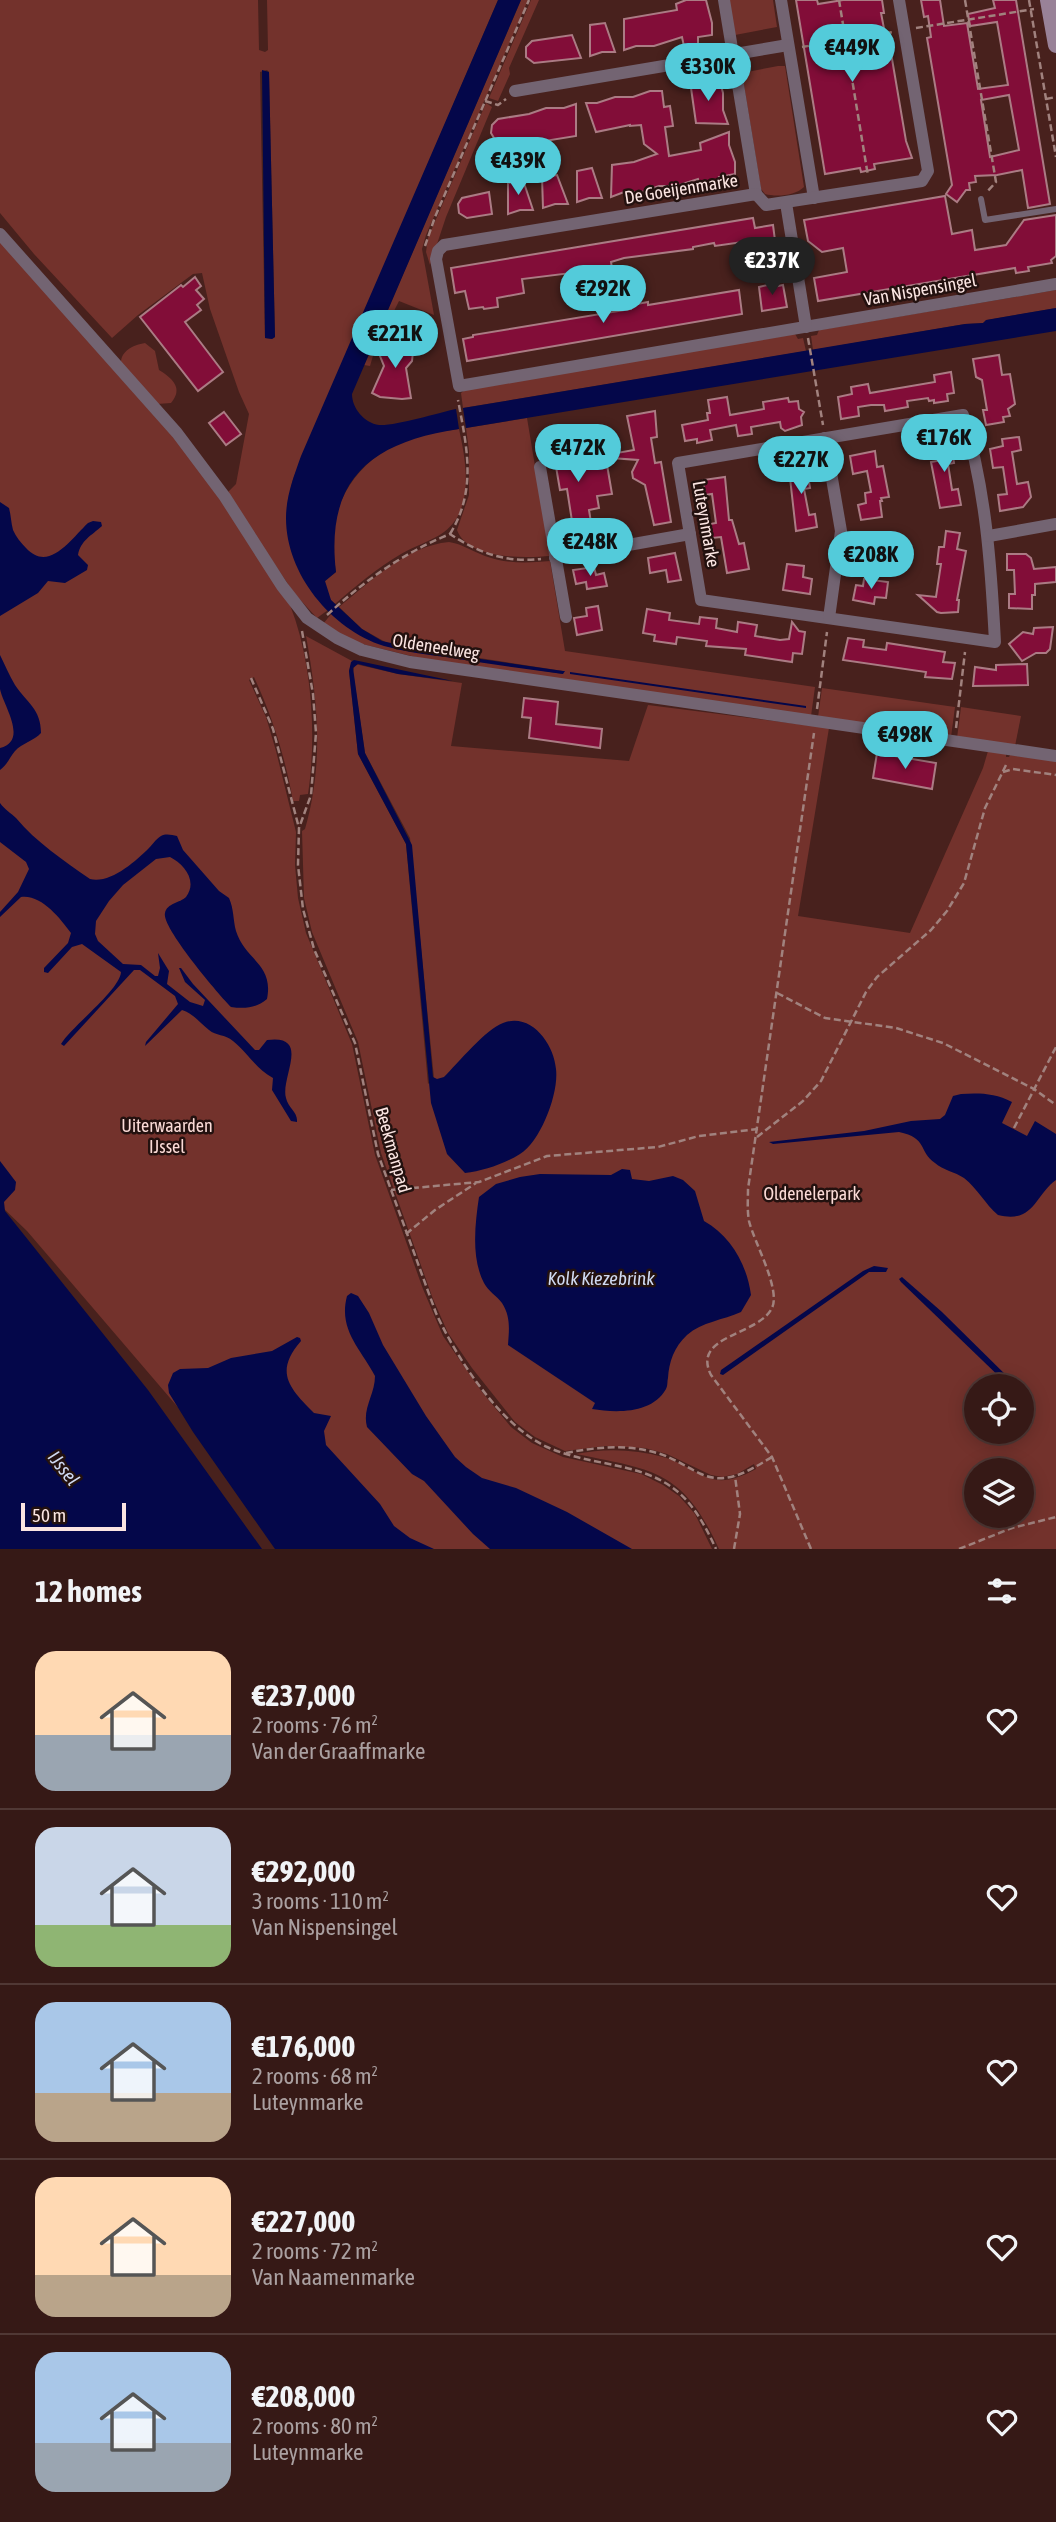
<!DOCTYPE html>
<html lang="en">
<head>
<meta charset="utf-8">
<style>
  :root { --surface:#361916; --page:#412623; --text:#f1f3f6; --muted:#aaa0a1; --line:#503835; --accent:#53cbda }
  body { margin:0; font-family:"Asap Condensed",sans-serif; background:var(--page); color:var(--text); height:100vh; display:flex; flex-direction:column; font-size:26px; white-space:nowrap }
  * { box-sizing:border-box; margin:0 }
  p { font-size:23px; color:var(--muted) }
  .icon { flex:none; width:38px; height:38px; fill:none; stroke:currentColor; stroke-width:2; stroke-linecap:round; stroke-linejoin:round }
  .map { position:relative; height:1549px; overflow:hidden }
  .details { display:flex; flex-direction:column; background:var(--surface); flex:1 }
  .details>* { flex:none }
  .buttons { position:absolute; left:964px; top:1374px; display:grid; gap:14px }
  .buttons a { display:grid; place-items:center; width:70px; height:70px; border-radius:50%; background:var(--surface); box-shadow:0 4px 18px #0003,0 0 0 2px var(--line); font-size:35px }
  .scale { position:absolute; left:21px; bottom:18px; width:105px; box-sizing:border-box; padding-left:7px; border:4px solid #fbe5e2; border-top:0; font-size:19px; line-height:24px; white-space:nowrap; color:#fbe5e2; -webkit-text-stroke:5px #23110f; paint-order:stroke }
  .price { position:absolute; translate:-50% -60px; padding:0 16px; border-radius:24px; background:var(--accent); color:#111; font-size:23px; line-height:46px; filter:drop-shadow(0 2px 4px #0008) }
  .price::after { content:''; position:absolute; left:50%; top:42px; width:21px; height:16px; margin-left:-10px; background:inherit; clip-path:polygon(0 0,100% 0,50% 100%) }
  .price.selected { background:#222; color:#fff }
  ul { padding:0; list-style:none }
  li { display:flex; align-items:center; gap:21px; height:175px; padding:0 35px }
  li+li { border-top:2px solid var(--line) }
  li span { display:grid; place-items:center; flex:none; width:196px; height:140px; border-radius:21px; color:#555 }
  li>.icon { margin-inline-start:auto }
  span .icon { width:84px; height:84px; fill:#fffc; stroke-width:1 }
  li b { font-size:30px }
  h2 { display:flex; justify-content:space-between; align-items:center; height:84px; padding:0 35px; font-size:30px }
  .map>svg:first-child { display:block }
  .green { fill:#73322c; fill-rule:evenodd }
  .water { fill:#04074a }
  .building { fill:#820d38; stroke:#ab7b84; stroke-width:2; fill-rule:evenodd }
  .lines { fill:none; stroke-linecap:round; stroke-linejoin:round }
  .path { stroke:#a1827e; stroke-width:2.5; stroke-dasharray:7 3.5; stroke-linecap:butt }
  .lane { stroke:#736472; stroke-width:6 }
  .street { stroke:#736472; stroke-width:12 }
  .secondary { stroke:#998298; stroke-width:16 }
  .labels { text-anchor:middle; stroke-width:5; stroke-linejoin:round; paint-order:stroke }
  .street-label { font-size:18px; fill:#fbe5e2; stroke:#23110f }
  .park-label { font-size:18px; fill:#fbdbd7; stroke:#23110f }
  .water-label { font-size:19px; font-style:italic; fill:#cfd9f2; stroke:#23110f }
</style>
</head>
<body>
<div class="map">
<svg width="1056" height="1549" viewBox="0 0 1056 1549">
  <rect width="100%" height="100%" fill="#48211d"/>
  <g class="green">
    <path d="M0 0H258L259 50 265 52 268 50 267 0H498L293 479C277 539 296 562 328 610L317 618 294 593 227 493 236 484 249 414 239 392 210 309 202 273 193 274 138 315 112 338 34 254 0 213ZM267 70 269 72 275 337 272 339 265 338 260 72Z"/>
    <path d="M521 0H528L426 235 422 249 434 315 399 301 375 349 370 366 364 365Z"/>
    <path d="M531 0H539L509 68 510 74 498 101 489 98Z"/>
    <path d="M729 0H773L777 27 735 35Z"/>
    <path d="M778 66H785L804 187C795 196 776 197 765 194L761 189 742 73Z"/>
    <path d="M486 103 492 107 446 217 430 265 426 252 428 238Z"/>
    <path d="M0 241 191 448 290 605C312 661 317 735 308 794L300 795 299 801H293C285 757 273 718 254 677L249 680 266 717 276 751 296 832 295 865 298 898 306 933 352 1044 375 1155 423 1289 443 1336 482 1392 511 1427 532 1443 563 1457 641 1474 663 1485 679 1496 695 1514 712 1549H276L188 1419 27 1231 0 1205Z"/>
    <path d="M1056 290V308L987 320 983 323 965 324 813 350 811 336 817 335 819 330Z"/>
    <path d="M795 334 798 339 803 338 806 351 463 408 461 393 466 389Z"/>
    <path d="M145 343 155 351 159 370C172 378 184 388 171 403L157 404 121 363C121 351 133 345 145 343Z"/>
    <path d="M527 418 550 556C525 558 468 560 457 530L469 495V451L466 428Z"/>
    <path d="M459 429C466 461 475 509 444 532 432 541 414 546 401 554 377 568 356 586 335 604 329 599 324 589 324 582L336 572C334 558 332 543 334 529 339 484 374 449 416 436 430 432 445 431 459 429Z"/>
    <path d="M449 542C462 544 472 551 485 556 506 564 528 563 550 561L565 651 815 687 811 716 436 662 358 643 323 624 332 613 361 635 390 647 563 674V671L389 644 362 629 339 607C371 581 406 546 449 542Z"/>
    <path d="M306 636 352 661 349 671 358 754 406 844 428 1084 434 1078 410 838 365 753 353 672 355 664 398 674 462 683 451 746 629 761 648 705 829 728 798 916 910 933 983 768 988 751 1006 753V757H1009L1010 755 1056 761V1549H719C683 1470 654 1470 576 1454 604 1448 635 1449 663 1457 703 1469 709 1495 756 1469L754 1464 737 1474 722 1477 711 1475 667 1454 645 1448 605 1446 565 1451 535 1437 515 1422 472 1368 448 1333 433 1299 381 1153 358 1042 312 932 304 898 302 831 305 829C324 763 318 702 306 636ZM976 1386H1022V1432H976ZM976 1470H1022V1516H976Z"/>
    <path d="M822 688 955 707 951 737 818 717Z"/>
    <path d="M961 707 1021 716 1015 746 957 738Z"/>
  </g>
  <g class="water">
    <path d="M498 0H521L352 394C352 408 364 423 379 425 396 426 437 413 456 409L459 429C372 442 325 478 336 572L325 581 331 600 362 629 382 641 432 652 563 671H565L563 674C526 669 489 664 452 658 430 655 406 652 384 646 331 629 286 574 286 518 286 496 294 476 301 456Z"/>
    <path d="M262 70 269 72 275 337 272 339 265 338Z"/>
    <path d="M1056 308V331L466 428 463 408 965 324 983 323 986 320Z"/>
    <path d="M0 502 9 508C11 515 11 523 13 530 16 537 21 543 26 548 49 573 71 539 88 523L93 521 101 522 102 526C91 536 81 540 78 555L88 565 87 570 65 583 48 581 38 593 0 616Z"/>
    <path d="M0 655C5 665 9 675 15 685 27 703 41 709 41 733 34 741 22 743 15 751 9 758 8 764 0 770V748C29 741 3 705 0 689 0 678 0 666 0 655Z"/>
    <path d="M354 660 453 681 398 674 358 664 353 668 365 753 412 845 433 1077 437 1079 444 1077C458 1063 486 1029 503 1023 531 1012 554 1044 556 1069 559 1093 541 1141 520 1154 504 1164 483 1171 465 1173L447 1154 431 1103 406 844 358 754 349 671 351 662Z"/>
    <path d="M570 672 806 706V708L570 674Z"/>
    <path d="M0 803C5 810 11 813 16 818 36 842 64 861 90 879 110 884 135 862 149 848 152 845 156 839 161 836 166 833 172 835 177 836L183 850 219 891 229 898C234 909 233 920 236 931 245 960 274 964 267 999 256 1008 245 1009 231 1007 220 996 161 927 165 913 167 903 180 903 186 897 198 881 184 864 170 857L156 859 123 885 109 901 96 921 95 934 98 941 123 964 141 965 155 976H158L160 968 158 953 169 971 167 984 190 1002 203 1006 205 1000 185 982 179 968H181L193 984 255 1050H259L267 1040C312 1034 280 1078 286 1098 288 1108 298 1112 297 1122L291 1121 272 1090 273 1078C255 1068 249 1054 233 1041 225 1034 216 1036 209 1030 199 1022 194 1014 182 1010L145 1046 146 1042 178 1004 175 996 140 970H134L64 1046 61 1044C72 1026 120 990 121 972L82 944 72 947 48 973 44 972V968L68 943 71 933C60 918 41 894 21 897L0 917V912L18 892 29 869 26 862 0 842Z"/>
    <path d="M961 1094C979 1093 995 1093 1012 1102L1002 1123 1027 1136 1035 1121 1056 1134V1180C1035 1195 1034 1224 998 1215 985 1204 978 1189 964 1178 955 1172 943 1170 935 1163 918 1151 928 1138 899 1132L773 1144 769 1142 864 1131 911 1121 940 1119 945 1115 953 1096Z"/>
    <path d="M0 1161 16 1182 15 1190 4 1202 5 1211 148 1390 262 1549H0Z"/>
    <path d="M622 1169 630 1170 632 1179 649 1181 673 1176 683 1180 695 1191 704 1221C731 1236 747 1265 751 1295L741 1312C723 1320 702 1322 687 1335 674 1347 669 1362 668 1378 667 1382 668 1385 666 1389 652 1414 616 1413 592 1409L595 1403 508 1345C509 1330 511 1317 502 1303 497 1296 488 1291 484 1283 471 1258 475 1224 479 1197L496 1184 520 1177 540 1174 611 1175Z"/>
    <path d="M874 1266 888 1268 886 1272H869L723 1375 720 1374 721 1370 863 1271Z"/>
    <path d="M902 1277 942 1312 1017 1386H1009L901 1282 899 1279Z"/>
    <path d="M351 1293 358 1296 369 1313 383 1345 426 1416 455 1457 466 1467 482 1478 516 1488 567 1512 632 1549H490L473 1534 424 1481 412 1474 367 1427C362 1408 375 1395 375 1376 361 1349 338 1330 347 1296Z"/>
    <path d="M297 1337 300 1338 301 1341C274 1372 289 1388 314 1413L331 1416 324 1431 326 1445 380 1504 394 1526 410 1538 434 1549H275L193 1432 169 1393 168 1385 173 1373 180 1369 208 1368 231 1358 272 1351Z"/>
  </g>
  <g class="building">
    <path d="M686 0H706L712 23V35L698 37V49L685 51 682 37 654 46H636L624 50V19L677 10 676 4Z"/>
    <path d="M796 0H817L818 4 843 0H882L884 13H881L886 39 889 53H891L906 141 912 158 874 164 875 169 861 172 860 168 825 174Z"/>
    <path d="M921 0H940L944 26 967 23 978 89 1008 85 997 22 970 26 968 14 995 8 993 0H1016L1050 204 1028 208 1022 170 997 175 975 176 976 182 969 183 970 190H966L957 202 946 194 952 185 927 38 931 37 928 16 924 17ZM1009 95 1019 150 990 157 981 100Z"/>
    <path d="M605 23 615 52H602L590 56V25Z"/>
    <path d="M572 35 581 58 534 63 526 57V47L532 41Z"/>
    <path d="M702 79 703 84 720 82 723 93V110L728 124 696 123 690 81Z"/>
    <path d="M650 91H662L664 107 670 106 673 126 665 127 669 156 701 150 700 143 729 132V145L735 162V174L719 177 720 182 700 186 698 179 676 186H659L642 192H624L611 197 612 165 634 162 657 154 644 144 641 125 630 126V125L596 132 586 103H597L615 97H633Z"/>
    <path d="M576 104V136L532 143 534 156 522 158 494 138 491 133 492 125 498 119 529 114 546 108H564Z"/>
    <path d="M592 168 602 198H589L577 202V171Z"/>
    <path d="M557 175 568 204H555L543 208 542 177Z"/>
    <path d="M523 180 533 210H520L508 214V183Z"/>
    <path d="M489 192 492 214 467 218 459 213 458 204 462 198Z"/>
    <path d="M945 196 952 234 972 230 975 250 1006 245 1024 220 1056 215V256L1051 260 1052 263 1028 267 1029 271 1016 273 1015 268 818 301 814 278 847 272 843 248 822 252 808 241 804 220Z"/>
    <path d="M753 218 755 228 773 225 776 248 758 249 757 240 715 246 714 243 693 247V249L624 258 611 262 612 268 522 279 524 293 497 298 498 307 484 309 483 307 469 309 465 291 455 293 451 268Z"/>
    <path d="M195 277 201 286 196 290 204 299 197 305 201 310 185 322 223 372 198 391 140 317 181 285 183 287Z"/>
    <path d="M772 284 773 287 783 285 787 307 762 311 759 287Z"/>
    <path d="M739 290 742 314 467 361 463 339 473 337V335L631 309V305L648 302V305Z"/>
    <path d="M397 336 408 341 413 352 412 361 406 368 411 398 402 399 380 397 372 393 384 366 380 356 381 346 388 339Z"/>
    <path d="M999 355 1002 375 1010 374 1015 404 1008 409 1010 416 1003 417 1004 422 986 425 983 410H987L982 380 976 377 973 359Z"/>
    <path d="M951 372 954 393 947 394 948 401 934 403V400L929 401 928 398 907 401 908 407 885 411 884 405H871L858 407 859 416 841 419 838 397 852 394 851 387 868 384 870 393 935 382 934 375Z"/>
    <path d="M727 397 730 415 764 409 763 402 788 398 789 402 798 401 799 409 804 412 801 417 802 425 785 431 781 428 780 422 751 427 752 434 738 436 736 425 710 430 712 440 697 443V439L685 441 682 425 708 420 707 413H710L708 400Z"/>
    <path d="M655 411 657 437 651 438 655 463 661 462 671 522 654 525 645 485 633 478 632 472 638 460 611 458V454L634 450 627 416Z"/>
    <path d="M224 412 241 434 226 445 209 423Z"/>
    <path d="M564 431 570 465 606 459 612 494 597 496 599 508 589 510 593 535 569 539 564 528 567 522 572 521 567 489 560 490 554 455 549 456 548 448 542 449 540 435Z"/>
    <path d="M1019 437 1021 450 1012 452 1017 484 1028 482 1031 497 1023 507 1000 511 998 495 1007 494 1003 467 993 468 990 449 1003 446 1002 439Z"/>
    <path d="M950 438 954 463 948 464 952 490 958 489 961 505 940 508 931 462 937 461 933 441Z"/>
    <path d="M875 451 877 467 883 466 889 497 881 498 882 501H880L882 517 861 520 858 505 866 503 865 493 871 492 867 471 853 474 850 456Z"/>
    <path d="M806 463 810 488 804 489 809 515 815 514 817 527 796 531 790 478 788 479 785 466Z"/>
    <path d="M725 477 729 520H732L739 544 744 543 749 569 727 573 721 537 712 538 710 524 716 523 712 494 705 495 703 480Z"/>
    <path d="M946 531 960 533 957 549 966 551 957 600H959L958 612 941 613 937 612 918 595 936 597 941 564H937L939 547H944Z"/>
    <path d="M873 535 891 538 889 552 882 551 881 558 860 555 862 541 872 543Z"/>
    <path d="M675 553 681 580 668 582 666 570 650 573 648 558Z"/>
    <path d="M1007 554H1026L1031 558 1034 569 1056 567V582L1035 584V595H1032V609L1009 608V594H1015L1014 570H1007Z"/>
    <path d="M787 564 804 566 803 577 812 579 810 594 783 590Z"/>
    <path d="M594 567 596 575 604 573 607 586 587 589 586 582 576 584 573 570Z"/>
    <path d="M864 579 888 582 886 598 875 597 874 604 853 600 856 585 863 586Z"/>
    <path d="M598 606 602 630 577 635 574 618 587 616 586 608Z"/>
    <path d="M647 609 670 613 669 620 699 624 700 617 717 619 716 628 737 632 738 622 757 625 755 636 780 640 789 639 792 622 799 631 805 632 802 654 793 653 792 662 745 655 746 649 706 646 707 641 677 637 676 644 654 641 655 635 643 633Z"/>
    <path d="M1053 627 1050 649 1046 653H1036L1022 661 1009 644 1023 632 1033 634 1034 628Z"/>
    <path d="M848 638 864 640 863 647 886 650 887 643 945 652 943 662 955 663 952 679 925 677 926 672 843 660Z"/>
    <path d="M1027 664 1028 685 973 686 975 667 996 670V665Z"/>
    <path d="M524 698 558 702 556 724 602 729 600 748 529 738 531 718 522 717Z"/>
    <path d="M877 753 936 763 932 789 873 778Z"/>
  </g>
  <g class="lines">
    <g class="path">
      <path d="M839 0 868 176"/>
      <path d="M965 0 996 182 986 193"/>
      <path d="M1029 0 1056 157"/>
      <path d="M916 28 1034 9"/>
      <path d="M802 47 893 32"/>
      <path d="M1046 99 1056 97"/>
      <path d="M485 101 498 105 506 99"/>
      <path d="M425 246 435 217 529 0"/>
      <path d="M808 338 823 425"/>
      <path d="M450 534C477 490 467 448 458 400"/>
      <path d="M327 615C364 581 403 553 450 534 479 553 506 563 541 559"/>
      <path d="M302 631 313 694 316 733 311 795 299 828 298 865 303 909 314 949 355 1043 378 1154 436 1313C457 1359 500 1425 547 1447 565 1455 584 1459 604 1463 667 1475 689 1490 716 1549"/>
      <path d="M251 678 273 729 299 828"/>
      <path d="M817 709 827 632"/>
      <path d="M956 728 965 652"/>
      <path d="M1003 772 1013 769 1056 775"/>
      <path d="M777 993 825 1018 896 1028 943 1043 1034 1089 1056 1105"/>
      <path d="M1014 1128 1056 1047"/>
      <path d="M757 1137 803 1101 821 1081 866 992 877 977 931 930 947 911 964 883 985 808 1007 763"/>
      <path d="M391 1190 479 1182 547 1156 658 1147 699 1136 758 1129"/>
      <path d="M406 1234 435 1210 476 1183"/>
      <path d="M566 1453C596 1447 628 1444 657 1453 674 1458 686 1467 701 1474 727 1486 750 1470 772 1457"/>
      <path d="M734 1549 740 1514 735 1476"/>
      <path d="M811 1549 772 1457 711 1375C691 1335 758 1336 772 1308 781 1289 754 1242 749 1221 747 1210 748 1199 748 1189L814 733"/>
      <path d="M959 1549 1012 1528 1056 1517"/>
    </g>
    <path class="lane" d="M981 199 985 220 1056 209"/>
    <g class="street">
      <path d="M724 0 756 194"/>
      <path d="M781 0 814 198"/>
      <path d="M899 0 928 171 922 181 766 205 756 194 444 245 438 251 436 259 459 386 1056 284"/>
      <path d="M515 91 788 45"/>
      <path d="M786 203 806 327"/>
      <path d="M0 234 177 433 225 497 282 586 307 618 337 638 362 650 410 662 1056 756"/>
      <path d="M963 415C986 489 991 566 995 642L701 600 678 463Z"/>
      <path d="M825 438 841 531 829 618"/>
      <path d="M540 467 566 617"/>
      <path d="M989 536 1056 524"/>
      <path d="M555 558 690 534"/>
    </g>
    <path class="secondary" d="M1048 0 1056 45"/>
  </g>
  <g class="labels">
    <g class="street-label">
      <text transform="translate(681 189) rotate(-9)" y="6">De Goeijenmarke</text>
      <text transform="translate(920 290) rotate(-10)" y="6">Van Nispensingel</text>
      <text transform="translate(706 524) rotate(80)" y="6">Luteynmarke</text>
      <text transform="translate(436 647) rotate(9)" y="6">Oldeneelweg</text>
      <text transform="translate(393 1150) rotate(74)" y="6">Beekmanpad</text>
    </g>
    <g class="park-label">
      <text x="167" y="1132">Uiterwaarden<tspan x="167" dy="21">IJssel</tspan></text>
      <text x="812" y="1200">Oldenelerpark</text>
    </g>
    <g class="water-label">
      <text x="601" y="1285">Kolk Kiezebrink</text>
      <text transform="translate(64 1468) rotate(52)" y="7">IJssel</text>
    </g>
  </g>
</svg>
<div class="buttons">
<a><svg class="icon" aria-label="locate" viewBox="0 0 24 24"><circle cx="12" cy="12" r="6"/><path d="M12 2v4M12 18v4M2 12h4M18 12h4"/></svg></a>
<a><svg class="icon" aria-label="layers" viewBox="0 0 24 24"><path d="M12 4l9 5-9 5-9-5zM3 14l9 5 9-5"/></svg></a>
</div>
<div class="scale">50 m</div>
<b class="price" style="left:852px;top:84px">€449K</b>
<b class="price" style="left:708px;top:103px">€330K</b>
<b class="price" style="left:518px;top:197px">€439K</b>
<b class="price selected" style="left:772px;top:297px">€237K</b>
<b class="price" style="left:603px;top:325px">€292K</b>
<b class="price" style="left:395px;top:370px">€221K</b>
<b class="price" style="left:944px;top:474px">€176K</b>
<b class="price" style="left:578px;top:484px">€472K</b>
<b class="price" style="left:801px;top:496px">€227K</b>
<b class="price" style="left:590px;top:578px">€248K</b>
<b class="price" style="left:871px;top:591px">€208K</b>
<b class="price" style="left:905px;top:771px">€498K</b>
</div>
<section class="details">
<h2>12 homes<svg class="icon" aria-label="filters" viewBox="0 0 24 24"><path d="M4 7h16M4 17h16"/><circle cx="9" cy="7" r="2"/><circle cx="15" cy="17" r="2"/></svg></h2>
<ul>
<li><span style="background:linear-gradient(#ffd9b3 60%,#9aa5b1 0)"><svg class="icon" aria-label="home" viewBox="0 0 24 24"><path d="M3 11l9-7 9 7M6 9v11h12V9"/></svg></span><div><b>€237,000</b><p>2 rooms · 76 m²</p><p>Van der Graaffmarke</p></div><svg class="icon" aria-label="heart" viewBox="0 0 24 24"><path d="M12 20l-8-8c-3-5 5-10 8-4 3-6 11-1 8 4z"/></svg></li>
<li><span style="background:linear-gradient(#c9d6e8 70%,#8fb573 0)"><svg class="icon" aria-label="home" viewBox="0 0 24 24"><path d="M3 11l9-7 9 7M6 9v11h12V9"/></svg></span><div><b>€292,000</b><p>3 rooms · 110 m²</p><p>Van Nispensingel</p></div><svg class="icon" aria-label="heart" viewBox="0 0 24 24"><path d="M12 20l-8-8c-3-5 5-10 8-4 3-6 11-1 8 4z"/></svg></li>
<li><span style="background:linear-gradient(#a9c7e8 65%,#b9a48a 0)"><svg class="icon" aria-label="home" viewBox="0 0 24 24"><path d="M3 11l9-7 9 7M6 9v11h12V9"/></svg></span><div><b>€176,000</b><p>2 rooms · 68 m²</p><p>Luteynmarke</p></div><svg class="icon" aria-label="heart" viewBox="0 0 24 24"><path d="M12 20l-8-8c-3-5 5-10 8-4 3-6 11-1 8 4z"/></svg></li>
<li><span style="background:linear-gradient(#ffd9b3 70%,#b9a48a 0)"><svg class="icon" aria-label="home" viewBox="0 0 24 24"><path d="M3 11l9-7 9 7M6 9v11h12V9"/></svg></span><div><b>€227,000</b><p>2 rooms · 72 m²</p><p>Van Naamenmarke</p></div><svg class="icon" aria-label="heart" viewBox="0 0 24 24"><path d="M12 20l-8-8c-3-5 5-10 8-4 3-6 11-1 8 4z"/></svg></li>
<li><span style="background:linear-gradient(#a9c7e8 65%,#9aa5b1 0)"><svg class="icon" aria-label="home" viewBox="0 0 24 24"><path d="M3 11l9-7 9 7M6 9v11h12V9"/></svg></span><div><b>€208,000</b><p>2 rooms · 80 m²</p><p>Luteynmarke</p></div><svg class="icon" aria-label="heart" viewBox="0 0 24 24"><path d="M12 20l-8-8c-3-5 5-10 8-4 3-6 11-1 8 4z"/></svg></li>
</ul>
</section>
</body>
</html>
